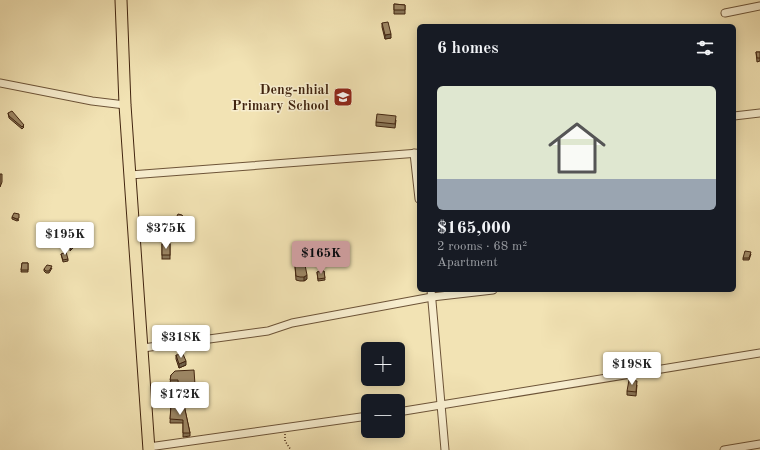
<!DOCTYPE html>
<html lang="en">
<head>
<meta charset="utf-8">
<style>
  :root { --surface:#171b24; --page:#20242c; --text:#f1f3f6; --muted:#9ea1a6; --accent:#c59692 }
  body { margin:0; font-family:"Old Standard TT",serif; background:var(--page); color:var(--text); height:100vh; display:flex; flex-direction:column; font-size:15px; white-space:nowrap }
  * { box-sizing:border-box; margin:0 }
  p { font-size:13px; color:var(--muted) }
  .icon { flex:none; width:22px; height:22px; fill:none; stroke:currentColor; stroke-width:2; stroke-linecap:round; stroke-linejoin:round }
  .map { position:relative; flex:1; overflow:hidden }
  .side { position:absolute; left:417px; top:24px; width:319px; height:268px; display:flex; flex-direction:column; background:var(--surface); border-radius:6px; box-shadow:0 2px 10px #0003 }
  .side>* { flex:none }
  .buttons { position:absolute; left:361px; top:342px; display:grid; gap:8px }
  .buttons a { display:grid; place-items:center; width:44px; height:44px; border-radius:6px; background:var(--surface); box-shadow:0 2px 10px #0003; font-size:20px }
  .price { position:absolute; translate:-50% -34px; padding:0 9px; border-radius:4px; background:#fff; color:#222; font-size:13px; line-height:26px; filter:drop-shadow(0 1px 2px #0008) }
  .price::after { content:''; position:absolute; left:50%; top:24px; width:12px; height:9px; margin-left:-6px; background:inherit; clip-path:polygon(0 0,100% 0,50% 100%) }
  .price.current { background:var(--accent); color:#111 }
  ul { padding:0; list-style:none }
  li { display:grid; align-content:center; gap:8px; height:212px; padding:0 20px }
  li span { display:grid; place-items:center; height:124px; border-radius:6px; color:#555 }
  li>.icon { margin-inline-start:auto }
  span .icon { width:72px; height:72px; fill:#fffc; stroke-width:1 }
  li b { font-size:17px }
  h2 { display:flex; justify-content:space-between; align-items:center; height:48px; padding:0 20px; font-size:17px }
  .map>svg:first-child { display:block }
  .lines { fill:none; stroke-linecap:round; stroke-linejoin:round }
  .street-casing { stroke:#6d5438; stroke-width:9 }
  .primary-casing { stroke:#41240f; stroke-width:13 }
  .path { stroke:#41240f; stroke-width:1.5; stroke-dasharray:1 2; stroke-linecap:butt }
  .street { stroke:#f7edce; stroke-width:7 }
  .primary { stroke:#f2e3b4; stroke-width:11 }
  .wall { fill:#877457; stroke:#41240f }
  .shaded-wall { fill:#6e5e47; stroke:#41240f }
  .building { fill:#9d8765; stroke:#41240f }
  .labels { text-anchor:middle; stroke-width:3; stroke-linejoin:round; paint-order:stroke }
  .poi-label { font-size:14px; font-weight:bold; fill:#41240f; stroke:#f7edce; text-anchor:end }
</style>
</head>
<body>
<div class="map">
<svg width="760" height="450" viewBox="0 0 760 450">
  <rect width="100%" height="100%" fill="#f2e3b4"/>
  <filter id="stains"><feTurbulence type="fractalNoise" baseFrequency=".005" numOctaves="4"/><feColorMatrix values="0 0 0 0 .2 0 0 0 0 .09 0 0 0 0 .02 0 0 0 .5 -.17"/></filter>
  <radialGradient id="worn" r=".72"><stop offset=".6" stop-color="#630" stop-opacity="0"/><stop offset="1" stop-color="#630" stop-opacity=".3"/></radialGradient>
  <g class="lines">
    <g class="street-casing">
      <g id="street">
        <path d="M725 13 760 6"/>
        <path d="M0 83 92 101 125 105"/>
        <path d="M734 116 760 113"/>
        <path d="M414 153 419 199"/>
        <path d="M130 175 419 153"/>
        <path d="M431 290 445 450"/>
        <path d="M143 348 268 331 292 323 432 297 493 290"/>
        <path d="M398 412 760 353"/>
        <path d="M149 447 368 416"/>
        <path d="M724 450 760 444"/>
      </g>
    </g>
    <g class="primary-casing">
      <path id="primary" d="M121 0 125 105 149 450"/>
    </g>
    <path class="path" d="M285 434V441L291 450"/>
    <use href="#street" class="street"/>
    <use href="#primary" class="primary"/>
  </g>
  <g class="wall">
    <path d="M394 4 405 5V14H394Z"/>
    <path d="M382 23 391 38 385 39 382 27Z"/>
    <path d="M756 52H760V61L757 62Z"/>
    <path d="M8 113 24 127 22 129 9 118Z"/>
    <path d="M396 120 395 128 376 126V122Z"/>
    <path d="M12 217 19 220 17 221 12 219Z"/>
    <rect x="162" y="244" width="8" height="15"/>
    <path d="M61 254 68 259V261L63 262Z"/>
    <path d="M751 254 749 260H743V258Z"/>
    <path d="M22 263H28V272H21Z"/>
    <path d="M295 266 307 279 304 281H300L296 280Z"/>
    <path d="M52 268 49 273H46L44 271V269Z"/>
    <path d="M324 271 325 280 318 281 317 272Z"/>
    <path d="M176 355 186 365 179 368 176 359Z"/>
    <path d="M175 371 196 400V404H179L178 384H170L171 375Z"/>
    <path d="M637 385 636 396 627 395V391Z"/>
    <path d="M171 405H184L190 433V436L183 437V423H170Z"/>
  </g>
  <g class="shaded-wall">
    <path d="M391 34V38L385 39V35Z"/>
    <path d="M185 219V221L177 224V223Z"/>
    <path d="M75 242V244L73 248 70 251V249Z"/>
    <path d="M307 275V279L304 281V277Z"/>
    <path d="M186 361V365L179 368V364Z"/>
  </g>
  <g class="building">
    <path d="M394 4 405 5V10H394Z"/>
    <path d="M388 22 391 34 385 35 382 23Z"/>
    <path d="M756 52H760V58H757Z"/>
    <path d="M12 111 24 125 22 127 9 116 8 113Z"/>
    <path d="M377 114 396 116 395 124 376 122Z"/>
    <path d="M0 174H2V182L0 187Z"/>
    <path d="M14 213 19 214V218L17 219 12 217Z"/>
    <path d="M178 214 182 215 185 219 177 223 175 220Z"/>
    <path d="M72 238 75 240V242L73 246 70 249 67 241Z"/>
    <rect x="162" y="244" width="8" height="11"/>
    <path d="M745 251 751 252 749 258H743Z"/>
    <path d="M66 252 68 259 63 260 61 254Z"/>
    <path d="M22 263H28V270H21Z"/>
    <path d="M47 265 52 266 49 271H46L44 269Z"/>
    <path d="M305 265 307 275 304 277H300L296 276 295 266Z"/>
    <path d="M324 271 325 278 318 279 317 272Z"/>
    <path d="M183 354 186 361 179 364 176 355Z"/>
    <path d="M194 370 196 400H179L178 380H170L171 375 175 371Z"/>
    <path d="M629 380 637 381 636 392 627 391Z"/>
    <path d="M171 405H184L190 433H183V420L170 419Z"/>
  </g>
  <defs>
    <g id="school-square" transform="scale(1)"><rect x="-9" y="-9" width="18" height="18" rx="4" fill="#8f2418" stroke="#f7edce"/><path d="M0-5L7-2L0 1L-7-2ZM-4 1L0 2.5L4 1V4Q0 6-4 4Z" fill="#fff"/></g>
  </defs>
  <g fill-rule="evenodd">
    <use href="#school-square" x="343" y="97"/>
  </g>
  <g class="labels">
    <g class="poi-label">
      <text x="329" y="94">Deng-nhial<tspan x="329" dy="16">Primary School</tspan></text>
    </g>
  </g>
  <rect width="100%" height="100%" filter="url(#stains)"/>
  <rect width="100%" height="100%" fill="url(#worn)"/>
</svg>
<div class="buttons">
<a>+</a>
<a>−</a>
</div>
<b class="price" style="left:166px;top:250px">$375K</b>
<b class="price" style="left:65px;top:256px">$195K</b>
<b class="price current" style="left:321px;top:275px">$165K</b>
<b class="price" style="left:181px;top:359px">$318K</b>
<b class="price" style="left:632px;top:386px">$198K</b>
<b class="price" style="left:180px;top:416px">$172K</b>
<section class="side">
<h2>6 homes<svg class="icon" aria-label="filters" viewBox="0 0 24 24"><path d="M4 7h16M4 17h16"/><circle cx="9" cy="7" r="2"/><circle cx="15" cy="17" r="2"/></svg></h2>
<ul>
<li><span style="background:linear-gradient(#dfe7d0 75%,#9aa5b1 0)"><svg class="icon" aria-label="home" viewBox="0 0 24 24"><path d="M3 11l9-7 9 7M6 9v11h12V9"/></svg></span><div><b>$165,000</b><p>2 rooms · 68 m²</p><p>Apartment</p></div></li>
</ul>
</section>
</div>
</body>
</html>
